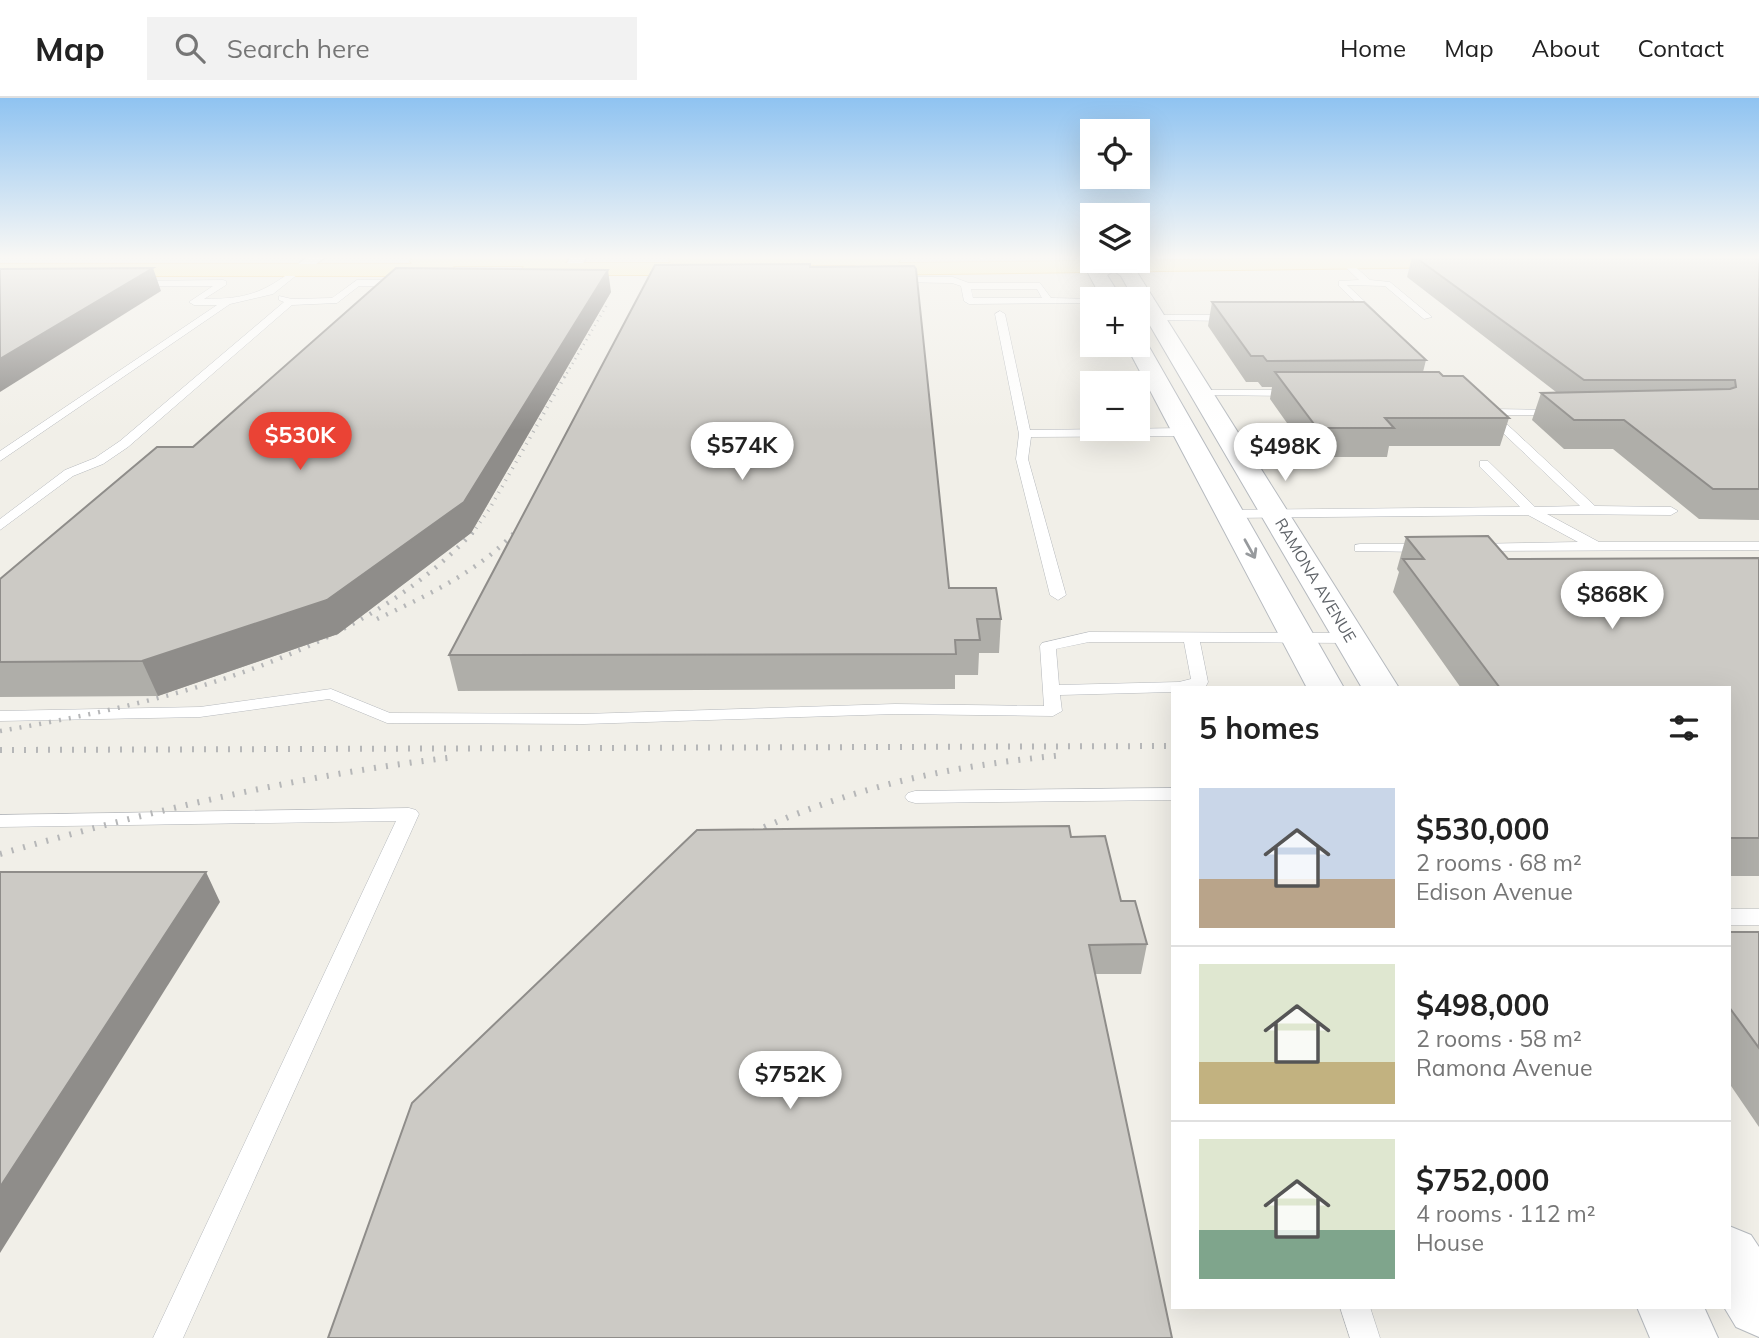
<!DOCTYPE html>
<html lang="en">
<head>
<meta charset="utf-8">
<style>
  :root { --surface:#fff; --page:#f2f2f2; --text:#222; --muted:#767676; --line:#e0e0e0; --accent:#ea4335 }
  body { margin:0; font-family:Mulish,sans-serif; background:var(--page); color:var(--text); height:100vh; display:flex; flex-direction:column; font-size:26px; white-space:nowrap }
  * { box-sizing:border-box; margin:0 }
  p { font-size:23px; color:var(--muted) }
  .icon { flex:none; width:38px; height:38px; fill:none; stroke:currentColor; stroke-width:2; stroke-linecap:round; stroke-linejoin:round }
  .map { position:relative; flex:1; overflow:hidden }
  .side { position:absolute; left:1171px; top:588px; width:560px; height:623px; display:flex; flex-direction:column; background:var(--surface); border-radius:0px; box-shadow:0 7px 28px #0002 }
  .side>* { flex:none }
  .buttons { position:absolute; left:1080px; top:21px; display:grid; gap:14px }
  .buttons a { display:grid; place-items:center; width:70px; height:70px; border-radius:0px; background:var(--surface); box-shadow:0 7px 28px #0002; font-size:35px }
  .price { position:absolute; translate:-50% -60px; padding:0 16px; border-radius:24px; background:#fff; color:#222; font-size:23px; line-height:46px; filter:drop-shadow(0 2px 4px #0008) }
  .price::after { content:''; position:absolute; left:50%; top:42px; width:21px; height:16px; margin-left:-10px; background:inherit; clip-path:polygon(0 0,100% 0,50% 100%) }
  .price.active { background:var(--accent); color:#fff }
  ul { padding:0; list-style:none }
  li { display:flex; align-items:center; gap:21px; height:175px; padding:0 28px }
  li+li { border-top:2px solid var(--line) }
  li span { display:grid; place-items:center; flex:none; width:196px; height:140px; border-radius:0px; color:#555 }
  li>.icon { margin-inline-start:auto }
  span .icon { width:84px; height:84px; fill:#fffc; stroke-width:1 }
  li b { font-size:30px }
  h2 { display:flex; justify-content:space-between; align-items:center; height:84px; padding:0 28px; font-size:30px }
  header { display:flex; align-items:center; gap:42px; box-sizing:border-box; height:98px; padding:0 35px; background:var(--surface); border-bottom:2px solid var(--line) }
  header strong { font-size:33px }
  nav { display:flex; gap:38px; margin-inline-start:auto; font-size:24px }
  .search { width:490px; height:63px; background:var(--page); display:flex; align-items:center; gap:18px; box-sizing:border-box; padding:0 24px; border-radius:0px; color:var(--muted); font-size:26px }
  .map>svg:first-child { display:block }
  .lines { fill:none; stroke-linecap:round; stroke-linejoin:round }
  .service-casing { stroke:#b5b8bc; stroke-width:1 }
  .minor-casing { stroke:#b5b8bc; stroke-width:2 }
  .secondary-casing { stroke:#b6babf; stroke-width:2 }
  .primary-casing { stroke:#f2c960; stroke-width:2 }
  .service { fill:#fff; fill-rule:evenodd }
  .minor { fill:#fff; fill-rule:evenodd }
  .secondary { fill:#fff; fill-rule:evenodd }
  .primary { fill:#fff2af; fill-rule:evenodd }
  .rail-far3 { stroke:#b6b7b8; stroke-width:2.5; stroke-dasharray:1 4.5; stroke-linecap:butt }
  .rail-far2 { stroke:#b6b7b8; stroke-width:3.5; stroke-dasharray:1 6; stroke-linecap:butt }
  .rail-far1 { stroke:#b6b7b8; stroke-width:4.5; stroke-dasharray:2 8; stroke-linecap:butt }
  .rail { stroke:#b6b7b8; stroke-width:6; stroke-dasharray:2 10; stroke-linecap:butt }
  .wall { fill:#afaea9 }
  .shaded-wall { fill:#8f8d8a }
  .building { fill:#cccac5; stroke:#8f8d8a; stroke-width:2 }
  .oneway { stroke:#979a9d }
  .labels { text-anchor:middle; stroke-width:5; stroke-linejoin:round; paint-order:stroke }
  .far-street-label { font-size:16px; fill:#5f6368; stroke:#fff }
</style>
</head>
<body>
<header>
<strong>Map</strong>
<div class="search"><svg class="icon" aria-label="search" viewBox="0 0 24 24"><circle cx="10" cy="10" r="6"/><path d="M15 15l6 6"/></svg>Search here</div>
<nav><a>Home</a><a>Map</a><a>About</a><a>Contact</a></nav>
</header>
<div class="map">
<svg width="1759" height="1240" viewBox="0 0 1759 1240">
  <rect width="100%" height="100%" fill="#f1efe8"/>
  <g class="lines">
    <g class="service-casing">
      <g id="service">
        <path d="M980 159H989L982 163 978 161Z"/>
        <path d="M1343 163H1349L1370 182 1390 184 1432 219 1424 221 1385 188 1347 187 1377 215 1376 221H1366L1368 216 1339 188V183L1359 182 1343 167Z"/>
        <path d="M296 170 303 172 273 196 230 206 0 363V353L217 207H194L189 204 213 188H136L133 187V183L223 182 226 183V187L204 201C247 201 263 195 296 170Z"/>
        <path d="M893 179H953L969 185H1040L1051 200 1096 201H1092V205L969 206 964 203 961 188 952 185 890 184ZM971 191H1037L1042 200H973Z"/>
        <path d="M357 182H401L405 185 401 188H359L337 205 292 207 128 349 103 366 73 378 0 432V421L65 372 95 360 120 343 284 204 279 202V198L292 201 332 200Z"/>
        <path d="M1000 213 1005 216 1030 332 1185 330 1191 334 1185 338 1031 339 1028 361 1066 497 1058 502 1050 497 1016 361 1019 336 995 216Z"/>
        <path d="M1156 217H1233L1238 220 1233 223 1153 222V218Z"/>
        <path d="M1202 292H1293L1298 295 1293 298 1198 297 1197 295Z"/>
        <path d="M1487 311 1563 312 1565 314 1559 317H1497L1595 408 1671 409 1678 413 1671 417 1547 416 1599 444H1759V452L1474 453 1467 449 1469 446 1578 444 1528 417 1231 420 1224 416 1231 412 1520 409 1480 369V363H1488L1535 409 1580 408 1483 316 1481 314Z"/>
        <path d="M1360 446H1425L1432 450 1425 454 1355 453V447Z"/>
        <path d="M1089 534 1351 535 1359 540 1351 545 1200 544 1208 584 1206 588 1172 590V594L1060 597 1062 613 1053 618 895 616 584 626 387 625 329 601 200 619 0 623V613L200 609 331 591 390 615 584 616 895 606 1044 608 1040 548 1042 545ZM1089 544H1184L1191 581 1179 584 1059 587 1056 551Z"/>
        <path d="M1172 690V702L915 705 908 703 905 699 908 695 915 693Z"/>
        <path d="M409 710 416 712 419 716 183 1240H153L396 723 0 729V717Z"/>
        <rect x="1729" y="811" width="30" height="16"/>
        <path d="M1340 1209H1370L1380 1240H1350Z"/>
      </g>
    </g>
    <g class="minor-casing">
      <g id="minor">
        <path d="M307 159H325L305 175H293L291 172Z"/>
        <path d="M571 159H587L577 174 571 176 563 171Z"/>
      </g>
    </g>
    <g class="secondary-casing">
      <g id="secondary">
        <path d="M1102 163H1123L1135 171 1399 590H1362L1138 207V201H1134L1121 178 1114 173 1107 177 1122 201H1102L1088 175Z"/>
        <path d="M1138 241 1145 242 1148 247 1344 590H1307L1126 247H1138Z"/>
        <path d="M1729 1128 1751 1137 1759 1149V1239L1736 1229 1724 1209H1729Z"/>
        <path d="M1637 1209H1704L1718 1240H1650Z"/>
      </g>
    </g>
    <g class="primary-casing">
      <path id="primary" d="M414 159H565L567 162 565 165H671L669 162 671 159H898L900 162 898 165 1465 159 1473 164 1464 169 863 177 856 175 854 171 856 167H712L714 171 712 175 705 177H531L524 175 522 171 524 168H453L455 172 453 176 446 178H0V166H412L410 163Z"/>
    </g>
    <use href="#service" class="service"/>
    <use href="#minor" class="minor"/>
    <use href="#secondary" class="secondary"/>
    <use href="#primary" class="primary"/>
    <path class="rail-far3" d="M564 280 607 207"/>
    <g class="rail-far2">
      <path d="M472 436 490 410 565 278"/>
      <path d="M514 436 525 424"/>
    </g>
    <g class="rail-far1">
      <path d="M377 521C426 498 478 474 515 434"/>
      <path d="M0 633C164 605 356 560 473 434"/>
    </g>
    <g class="rail">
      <path d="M0 652 1172 648"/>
      <path d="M742 739C851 689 946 668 1065 657"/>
      <path d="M0 756C150 713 300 677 455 659"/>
    </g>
  </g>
  <g class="wall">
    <path d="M1412 159 1735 160V159H1759V422L1699 421 1613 351H1564L1532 322 1541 295 1556 294 1407 179Z"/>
    <path d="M810 169 949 490 1001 521 999 555H979L978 577H955V591L458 593 449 557Z"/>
    <path d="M611 194 471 435 338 536 158 598 0 599V481Z"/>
    <path d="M1212 204 1426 262 1423 274 1443 278 1509 320 1500 348H1389L1387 359H1311L1270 301 1272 289H1262L1258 284H1246L1208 228Z"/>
    <path d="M1406 439 1508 461 1759 460V778H1729V590H1461L1393 494 1399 474 1397 471Z"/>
    <path d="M1071 739 1121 803 1147 846 1141 876H1095L328 1240Z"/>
    <path d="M1729 834H1759V1029L1729 985Z"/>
  </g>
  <g class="shaded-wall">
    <path d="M153 170 161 193 0 294V261Z"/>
    <path d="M608 172 611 194 471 435 338 536 158 598 142 563Z"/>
    <path d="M206 774 220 804 0 1155V1089Z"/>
  </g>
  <g class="building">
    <path d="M1415 159 1759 160V391H1713L1624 322H1574L1541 295 1730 291 1736 289 1735 282H1584Z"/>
    <path d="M810 166V169L914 168 916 171 949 490H996L1001 521H977L980 542H955L956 556 449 557 655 167Z"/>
    <path d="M153 170 0 261V171Z"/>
    <path d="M396 170 608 172 464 404 327 502 142 563 0 564V481L157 349H193Z"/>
    <path d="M1212 204H1364L1426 262 1267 263 1263 258H1251Z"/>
    <path d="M1275 274H1439L1443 278H1463L1509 320H1385L1394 330H1317Z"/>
    <path d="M1488 438 1508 461 1759 460V740H1729V590H1500L1403 461H1424L1406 439Z"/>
    <path d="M1069 728 1071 739 1105 738 1121 803H1135L1147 846 1089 847 1172 1240H328L412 1005 697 732Z"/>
    <path d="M0 774H206L0 1089Z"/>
    <path d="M1729 834H1759V950L1729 909Z"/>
  </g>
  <defs><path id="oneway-shaft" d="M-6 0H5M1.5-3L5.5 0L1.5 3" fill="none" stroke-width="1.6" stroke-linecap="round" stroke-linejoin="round" transform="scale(1.75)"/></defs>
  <use class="oneway" href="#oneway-shaft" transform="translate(1250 451) rotate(61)"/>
  <linearGradient id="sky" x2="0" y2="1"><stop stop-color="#8fc3f1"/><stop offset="0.48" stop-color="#f9f8f5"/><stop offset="1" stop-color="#f9f8f5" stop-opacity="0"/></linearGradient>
  <rect width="1759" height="332" fill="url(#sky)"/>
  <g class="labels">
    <g class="far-street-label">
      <text transform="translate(1316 482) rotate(59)" y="6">RAMONA AVENUE</text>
    </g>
  </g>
</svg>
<div class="buttons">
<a><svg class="icon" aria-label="locate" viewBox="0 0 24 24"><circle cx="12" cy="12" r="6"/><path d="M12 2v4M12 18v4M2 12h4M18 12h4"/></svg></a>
<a><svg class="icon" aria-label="layers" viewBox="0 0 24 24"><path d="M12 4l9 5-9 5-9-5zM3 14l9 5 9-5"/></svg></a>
<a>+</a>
<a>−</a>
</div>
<b class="price active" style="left:300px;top:374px">$530K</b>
<b class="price" style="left:742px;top:384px">$574K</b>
<b class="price" style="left:1285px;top:385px">$498K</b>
<b class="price" style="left:1612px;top:533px">$868K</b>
<b class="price" style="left:790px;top:1013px">$752K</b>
<section class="side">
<h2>5 homes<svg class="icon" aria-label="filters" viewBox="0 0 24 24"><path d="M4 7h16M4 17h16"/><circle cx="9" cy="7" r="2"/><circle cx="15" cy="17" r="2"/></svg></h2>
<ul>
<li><span style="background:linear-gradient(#c9d6e8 65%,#b9a48a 0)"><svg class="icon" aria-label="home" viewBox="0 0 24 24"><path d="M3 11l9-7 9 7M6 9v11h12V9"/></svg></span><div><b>$530,000</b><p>2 rooms · 68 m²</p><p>Edison Avenue</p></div></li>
<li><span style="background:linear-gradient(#dfe7d0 70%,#c2b280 0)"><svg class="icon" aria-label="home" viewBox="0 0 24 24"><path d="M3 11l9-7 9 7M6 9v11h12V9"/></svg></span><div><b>$498,000</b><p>2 rooms · 58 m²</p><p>Ramona Avenue</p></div></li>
<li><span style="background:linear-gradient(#dfe7d0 65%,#7fa58c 0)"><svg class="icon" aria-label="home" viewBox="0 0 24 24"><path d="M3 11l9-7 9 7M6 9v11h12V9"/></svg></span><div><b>$752,000</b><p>4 rooms · 112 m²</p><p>House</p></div></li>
</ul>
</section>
</div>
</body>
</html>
